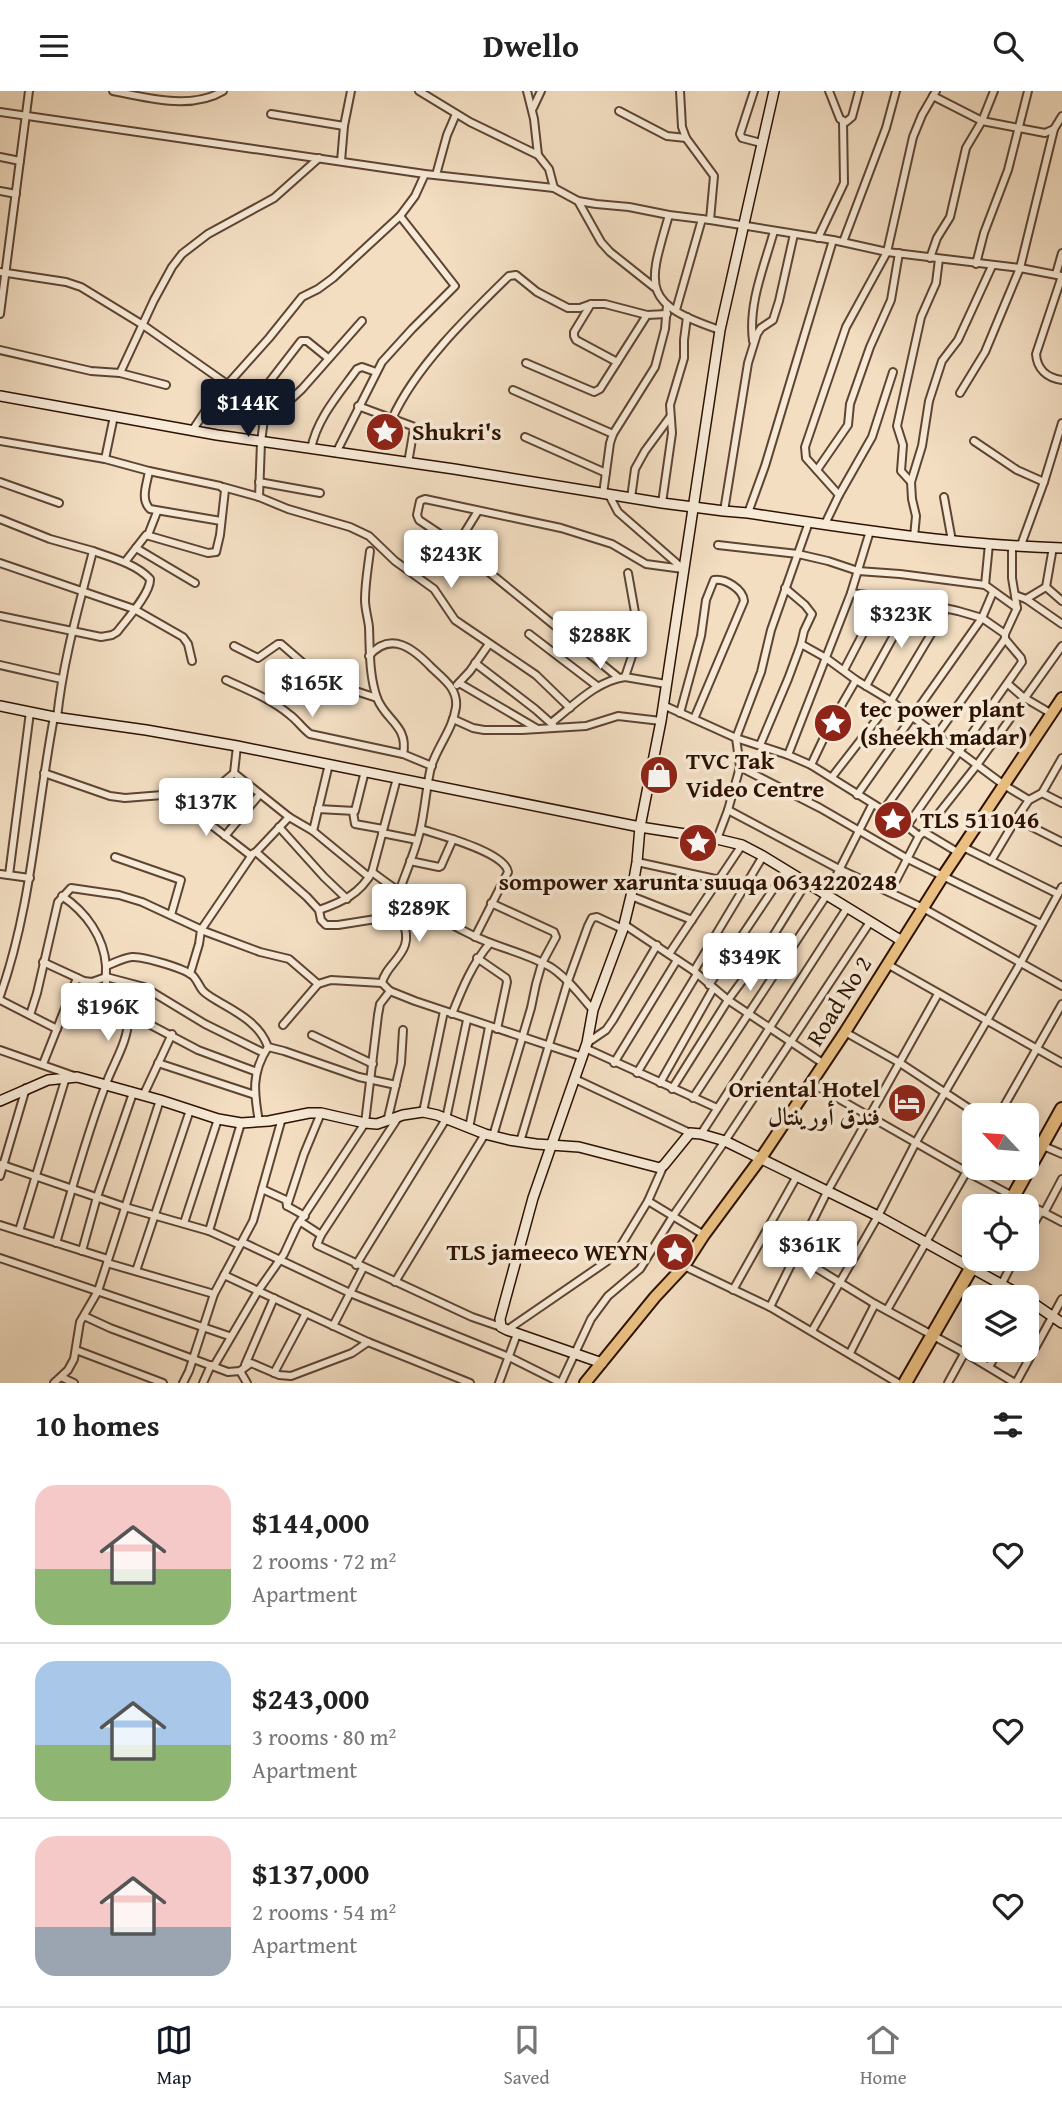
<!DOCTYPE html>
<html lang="en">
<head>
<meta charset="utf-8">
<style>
  :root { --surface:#fff; --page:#f2f2f2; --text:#222; --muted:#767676; --line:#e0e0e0; --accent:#111827 }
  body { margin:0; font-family:"Gentium Book Plus",Amiri,serif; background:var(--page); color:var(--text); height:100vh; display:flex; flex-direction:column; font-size:26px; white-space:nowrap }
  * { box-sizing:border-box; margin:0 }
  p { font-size:23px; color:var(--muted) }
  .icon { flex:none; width:38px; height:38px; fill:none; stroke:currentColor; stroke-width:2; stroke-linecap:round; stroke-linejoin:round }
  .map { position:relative; height:1292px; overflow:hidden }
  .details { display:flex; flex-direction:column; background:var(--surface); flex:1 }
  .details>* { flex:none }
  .needle { width:46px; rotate:296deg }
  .buttons { position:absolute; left:962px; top:1012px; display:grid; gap:14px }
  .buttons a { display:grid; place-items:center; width:77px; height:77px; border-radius:14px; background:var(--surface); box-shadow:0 4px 18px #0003; font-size:35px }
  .price { position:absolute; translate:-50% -60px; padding:0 16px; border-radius:7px; background:#fff; color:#222; font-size:23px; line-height:46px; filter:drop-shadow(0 2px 4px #0008) }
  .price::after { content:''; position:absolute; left:50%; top:42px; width:21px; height:16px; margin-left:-10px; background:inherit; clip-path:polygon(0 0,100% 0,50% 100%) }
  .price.current { background:var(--accent); color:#fff }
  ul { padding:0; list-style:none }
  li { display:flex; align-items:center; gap:21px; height:175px; padding:0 35px }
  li+li { border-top:2px solid var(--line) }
  li span { display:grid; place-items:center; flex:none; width:196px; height:140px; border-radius:21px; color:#555 }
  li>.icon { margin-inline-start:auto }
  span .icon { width:84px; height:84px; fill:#fffc; stroke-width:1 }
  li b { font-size:30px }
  h2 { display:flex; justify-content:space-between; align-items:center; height:84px; padding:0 35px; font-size:30px }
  header { display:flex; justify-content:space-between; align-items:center; height:91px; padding:0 35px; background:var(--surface); font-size:32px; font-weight:700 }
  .tab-bar { display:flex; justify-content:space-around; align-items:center; height:98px; border-top:2px solid var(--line); background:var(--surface); font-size:19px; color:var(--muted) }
  .tab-bar a { display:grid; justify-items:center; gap:4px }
  .tab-bar .current { color:var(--accent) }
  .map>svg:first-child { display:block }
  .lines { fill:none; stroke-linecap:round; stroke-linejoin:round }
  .street-casing { stroke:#5e4432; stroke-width:10 }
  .secondary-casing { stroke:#2d1102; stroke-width:12 }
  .primary-casing { stroke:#2d1102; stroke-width:14 }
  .highway-casing { stroke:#2d1102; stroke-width:16 }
  .street { stroke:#f7ead7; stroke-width:6 }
  .secondary { stroke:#f7ead7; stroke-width:9 }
  .primary { stroke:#eabf81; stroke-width:10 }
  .highway { stroke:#eabf81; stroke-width:12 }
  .labels { text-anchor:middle; stroke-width:7; stroke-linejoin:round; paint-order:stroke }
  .poi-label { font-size:24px; font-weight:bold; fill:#2d1102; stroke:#f7ead7; text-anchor:start }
  .street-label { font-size:24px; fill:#2d1102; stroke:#f7ead7 }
</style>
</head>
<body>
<header><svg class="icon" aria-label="menu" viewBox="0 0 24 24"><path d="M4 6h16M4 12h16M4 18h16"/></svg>Dwello<svg class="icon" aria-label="search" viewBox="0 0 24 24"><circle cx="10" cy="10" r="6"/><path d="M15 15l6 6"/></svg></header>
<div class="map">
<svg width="1062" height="1292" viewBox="0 0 1062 1292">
  <rect width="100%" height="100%" fill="#f3dec2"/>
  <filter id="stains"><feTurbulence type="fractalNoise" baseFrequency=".00286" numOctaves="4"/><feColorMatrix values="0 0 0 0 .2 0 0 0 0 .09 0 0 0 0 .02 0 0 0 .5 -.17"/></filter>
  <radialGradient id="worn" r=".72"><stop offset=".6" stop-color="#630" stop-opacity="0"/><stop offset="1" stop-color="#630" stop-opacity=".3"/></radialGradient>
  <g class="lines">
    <g class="street-casing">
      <g id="street">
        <path d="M113 0C147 7 192 19 223 0"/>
        <path d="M419 0 470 31 538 64 549 78 554 97"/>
        <path d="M527 0 534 28 538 64"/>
        <path d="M680 0 682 36 686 47 714 85 710 129"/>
        <path d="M754 0 740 43 742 47 761 52"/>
        <path d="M829 0 840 28 846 31 852 26 859 0"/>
        <path d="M933 5 982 30 1045 42 1054 38 1062 25"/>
        <path d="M533 17 541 0"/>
        <path d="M619 20 667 45 686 47"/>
        <path d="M0 21 425 83 554 97 578 110 596 113 629 116 669 124 710 129 833 149 887 161 1020 177 1062 185"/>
        <path d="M271 23 344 35"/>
        <path d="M0 66 20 70"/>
        <path d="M341 70 344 35 351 0"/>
        <path d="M436 84 447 44 456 23"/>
        <path d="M0 100 16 103"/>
        <path d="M578 110 601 151 610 161 654 196"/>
        <path d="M669 124C648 196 640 212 720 239"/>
        <path d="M818 147 844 92 843 30"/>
        <path d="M843 151 886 37 896 0"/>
        <path d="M930 167 937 147 950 126 966 57 982 30 994 0"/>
        <path d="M976 173 984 142 1008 79 1028 0"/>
        <path d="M0 181 66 191 81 196 143 234 227 293"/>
        <path d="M1056 183 1062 162"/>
        <path d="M1062 185 1036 263C1037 278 1047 287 1062 289"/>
        <path d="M591 213 574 241V245L576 249 617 271"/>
        <path d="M676 219 702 128"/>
        <path d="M0 223 29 0"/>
        <path d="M753 250C748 213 764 176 774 140"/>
        <path d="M0 259 91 280 120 282 166 294"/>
        <path d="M526 272 594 301 600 298 647 224"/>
        <path d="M120 282 154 209 172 176 182 163 208 143 274 107 319 67"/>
        <path d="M221 299 250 316 264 328 261 351 259 406"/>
        <path d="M513 299 613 343"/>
        <path d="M960 302 985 261 1020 177 1054 38"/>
        <path d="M358 315 412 335 414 337 408 372"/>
        <path d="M250 316 301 250H307L328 267"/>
        <path d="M264 328 288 311 302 298 362 230"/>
        <path d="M392 328C415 276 469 224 509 185L516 184 537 201 568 217H580L591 213H605L647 224 667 223"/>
        <path d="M192 340 210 313 269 247 302 206 318 198 333 187 400 125 415 105 425 83"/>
        <path d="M525 346 606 382"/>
        <path d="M0 350 105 368 114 325"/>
        <path d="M974 350 1017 379 1044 391 1021 454"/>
        <path d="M311 358C317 327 339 303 357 278L362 276 376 281"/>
        <path d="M336 362 382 271 412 238 455 195 400 125"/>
        <path d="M105 368 149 380 220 395 225 399 220 444 216 461 208 462 146 444 125 471"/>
        <path d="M817 379 848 334 850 313 870 256 891 209 899 162"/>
        <path d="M149 380C147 393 140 408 150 418L221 430"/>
        <path d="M0 391 59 412"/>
        <path d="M259 391 320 402"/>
        <path d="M911 391 901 380 903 354 897 335 921 226 936 192 939 168"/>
        <path d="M1044 391 1062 332"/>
        <path d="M223 396 259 406 288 418 350 436 369 445 395 470 434 498 455 529 536 584 570 617"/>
        <path d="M603 403 610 352 613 343 655 276 665 238 667 214"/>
        <path d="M609 404 618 421 681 476"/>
        <path d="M839 404 872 346 893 281"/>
        <path d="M944 406 952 450"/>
        <path d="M631 407 635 378 645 360 670 326"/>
        <path d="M662 412 672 342 670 314 684 267V249L687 226"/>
        <path d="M724 420 748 272 757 243 761 237 773 229 779 210 794 143"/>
        <path d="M748 422 765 375 833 149"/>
        <path d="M0 428 50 448 93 460C79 515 63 569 57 627"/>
        <path d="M825 433 839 404 806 367 805 356 846 236 887 161 913 46 922 24 936 0"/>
        <path d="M148 444 157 421"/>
        <path d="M914 446 916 425 912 408 911 391 922 355 929 310 942 270 958 249 992 175"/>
        <path d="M457 454 478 420"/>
        <path d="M718 454 798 463 828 470 858 480 900 483 985 494 1017 517"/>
        <path d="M136 457 195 492"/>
        <path d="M370 460C368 476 365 493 365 509 365 518 368 527 369 536 370 560 369 584 377 607 385 629 409 635 403 663"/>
        <path d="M0 472 134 518 183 546 188 553 192 570"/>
        <path d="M985 494 989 453"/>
        <path d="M1046 496 1053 456"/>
        <path d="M1046 496 1062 510"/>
        <path d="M851 502 913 510 958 520 982 527 1005 543"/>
        <path d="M1015 504 1026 508 1062 533"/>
        <path d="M1026 508 1046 496"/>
        <path d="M0 525 101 546 112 544 117 541C126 529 151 502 150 488 136 473 113 467 93 460"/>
        <path d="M529 543 597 595"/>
        <path d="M801 553 826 567 856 589 891 610 1004 694 1029 709"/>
        <path d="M234 555 258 567 278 553H281L311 579 328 591 377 607"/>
        <path d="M369 565C391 539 414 558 432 577 444 588 458 598 456 616 453 638 437 656 431 676 426 697 425 719 420 740 415 761 406 781 399 801"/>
        <path d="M475 572 535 618 553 634"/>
        <path d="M0 574 61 588"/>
        <path d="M844 579 882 506"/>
        <path d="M625 586 639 544 628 482"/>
        <path d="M619 587 452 451 419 429 417 424 420 410 425 408 561 437 612 453 646 473 683 478"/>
        <path d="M226 589C248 599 271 608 290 624 298 630 302 637 310 643L403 663 432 675"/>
        <path d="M459 592 536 637"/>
        <path d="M1008 593 1023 606 1052 623"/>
        <path d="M457 594 470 580 489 553"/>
        <path d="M866 595 913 510"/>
        <path d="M663 614 736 647 788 664 811 674 899 729 919 745"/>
        <path d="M680 622 701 545 706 509 714 489C725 487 743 498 744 510L694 628"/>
        <path d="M453 628 473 637 484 639H522L586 635 618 625 661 630"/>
        <path d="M551 632C573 615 596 590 625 586L666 593"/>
        <path d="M760 654 788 588 801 553 804 540 812 523 805 514 785 497"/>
        <path d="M237 655 234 682 289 726 313 740 369 786"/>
        <path d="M788 664 851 502 870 440"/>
        <path d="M811 674 830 634 856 589"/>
        <path d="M740 676 820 717 908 768 1041 833"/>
        <path d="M44 682 110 705 125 707 200 701 221 693 234 682"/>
        <path d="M832 686 891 610 946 518"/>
        <path d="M200 701 206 730 250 764 256 761 289 726"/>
        <path d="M1042 702 1062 712"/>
        <path d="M857 704 982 527 993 501"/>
        <path d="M318 718 355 720 365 680"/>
        <path d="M728 719 839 778 923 817 1062 895"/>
        <path d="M883 720 1005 548V543L1017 517 1012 487V454"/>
        <path d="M353 721 355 733 383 738"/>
        <path d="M1016 728 1062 751"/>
        <path d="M907 735 1022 571 1021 567 1005 548"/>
        <path d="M279 736 324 786 347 808"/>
        <path d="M421 738C439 744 505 761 508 781L475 846"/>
        <path d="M313 740 329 673"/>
        <path d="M924 741 959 762"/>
        <path d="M382 742 417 749"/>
        <path d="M225 745 260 703"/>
        <path d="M717 748 728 719 740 676 736 647 761 581 771 539 809 431"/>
        <path d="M963 756 1058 803"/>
        <path d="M256 761 307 806 319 819 321 829 326 834H338L401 824"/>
        <path d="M252 764 201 839 260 861 289 868 318 893"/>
        <path d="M115 766 181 789 171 824"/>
        <path d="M410 770 439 776 441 775 453 748"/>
        <path d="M991 770 1016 728 1029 709 1042 702 1062 667"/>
        <path d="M637 771 720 789"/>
        <path d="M372 781C404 805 436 827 472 844 497 857 528 862 552 877 568 888 580 904 593 919"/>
        <path d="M0 783 30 787"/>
        <path d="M9 784 30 621"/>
        <path d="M890 801 919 745 924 741 977 674 1062 555"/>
        <path d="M631 805 692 829"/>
        <path d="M491 812 554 841 556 846 542 872 536 893 531 917 493 1045"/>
        <path d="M319 819C342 811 360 803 372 781L397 687"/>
        <path d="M625 834 694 880 728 909 824 973"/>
        <path d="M669 863 742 754"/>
        <path d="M477 867 506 887 507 891 497 938"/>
        <path d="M43 871 84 890 92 891 106 886 144 896 205 933 264 962"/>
        <path d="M887 873 1062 972"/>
        <path d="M106 875C114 872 123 867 132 866 142 865 188 878 194 886 202 896 198 898 211 906 233 920 259 930 268 956 251 982 254 1002 259 1031"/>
        <path d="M694 880 763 765"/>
        <path d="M382 892C385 877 400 869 405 854 409 842 402 832 401 821 401 815 402 810 402 804"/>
        <path d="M709 894 786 779"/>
        <path d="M0 905C32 815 36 720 54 626"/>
        <path d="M0 909 57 938"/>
        <path d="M128 922 198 959 257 981"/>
        <path d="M452 923C462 898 472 873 490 852"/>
        <path d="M30 924 37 902 58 811 71 797 119 804 142 811 198 837 201 839 199 853 190 883"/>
        <path d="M283 934 318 893 331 889 382 892 390 900 415 910 583 966"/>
        <path d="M845 941 900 972 979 1024"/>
        <path d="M312 944 373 973"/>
        <path d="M587 952 606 939 613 929 657 854"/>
        <path d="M268 956 284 960 359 986 396 994"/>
        <path d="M585 957 717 1017"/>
        <path d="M0 959 74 985"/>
        <path d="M158 972 255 1004"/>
        <path d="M614 972 677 869"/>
        <path d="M43 973 77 887"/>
        <path d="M637 982 697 883"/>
        <path d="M575 988 690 1042"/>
        <path d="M660 992 713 898"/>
        <path d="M811 992 967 1081 1062 1131"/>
        <path d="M672 998 728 909 762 863 806 792"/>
        <path d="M143 1005 172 943"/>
        <path d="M693 1007 826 805 872 714"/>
        <path d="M423 1021 444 920"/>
        <path d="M999 1024 1062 913"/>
        <path d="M397 1028 321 1144 317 1154 472 1226 501 1236"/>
        <path d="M387 1031 401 972 403 939"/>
        <path d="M469 1037 489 936"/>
        <path d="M701 1043 847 817"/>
        <path d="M1027 1048 1062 1063"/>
        <path d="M520 1051 568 890 588 835 592 827 597 826 623 838"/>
        <path d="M0 1073 125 1116 209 1140 240 1154"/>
        <path d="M0 1085 26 997"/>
        <path d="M262 1098 286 1109 287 1115 305 1125"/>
        <path d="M648 1110 704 1144"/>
        <path d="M287 1115 304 1063 321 1022"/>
        <path d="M1044 1122 1062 1088"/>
        <path d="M301 1131 321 1144"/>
        <path d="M184 1132 218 1028"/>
        <path d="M0 1134 108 1168"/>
        <path d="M19 1140 66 986"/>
        <path d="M209 1140 241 1032"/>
        <path d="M1027 1145 1041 1120"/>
        <path d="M242 1151 350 1202 509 1266 561 1292"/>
        <path d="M56 1152C72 1099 86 1045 106 993 113 973 129 949 128 927 128 917 114 911 108 904 105 894 106 885 106 875 104 846 86 821 62 805"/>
        <path d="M82 1160 97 1106 133 1002"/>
        <path d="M795 1164 875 1213 965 1262 1015 1292"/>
        <path d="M0 1167 229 1245"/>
        <path d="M107 1172 214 1203"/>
        <path d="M356 1174 446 1028 467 929"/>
        <path d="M684 1175 770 1216 898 1292"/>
        <path d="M136 1180 190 1019"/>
        <path d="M224 1184 368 1251 470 1292"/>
        <path d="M395 1191 485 1043"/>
        <path d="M733 1199 797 1085"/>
        <path d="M995 1206 1015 1167"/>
        <path d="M770 1216 827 1101 938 903"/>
        <path d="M887 1219 975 1066"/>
        <path d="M84 1225 110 1237 228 1281 240 1280 251 1272 279 1284 291 1285 352 1262 368 1251"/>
        <path d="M333 1235 363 1177"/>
        <path d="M507 1239 606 1171 620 1156 648 1110 663 1076"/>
        <path d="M812 1240 878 1125 916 1051 1021 871 1062 796"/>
        <path d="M76 1259 163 1292"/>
        <path d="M850 1262 875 1213"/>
        <path d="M245 1274 274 1207"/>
        <path d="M214 1275 258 1200 284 1163 297 1135 365 1032 378 924 380 913 390 900"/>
        <path d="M989 1276 999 1258"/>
        <path d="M240 1280 247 1292"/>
        <path d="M274 1282 306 1222"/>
        <path d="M61 1286 74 1292"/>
        <path d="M54 1292 68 1279 74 1268 80 1231 98 1200 160 1009"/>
        <path d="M183 1292 189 1280 214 1203 253 1130 282 1027"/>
        <path d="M203 1292 211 1274"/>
        <path d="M499 1292 517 1243"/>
        <path d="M561 1292 591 1228 608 1205 640 1178 673 1125 725 1050 870 831"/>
        <path d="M948 1292 975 1243"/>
        <path d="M1016 1292 1062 1208"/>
      </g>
    </g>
    <g class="secondary-casing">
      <g id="secondary">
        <path d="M0 305 217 344 454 378 662 412 724 420 748 422C853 438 957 454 1062 457"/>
        <path d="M0 615 54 626 146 639 237 655 640 736 717 748 742 754 763 765 902 850"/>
        <path d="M0 1010 48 989 77 986 160 1009 218 1028 241 1032 269 1030 309 1022H321L365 1032 377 1033 403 1024 423 1021 437 1024 485 1043 509 1049 536 1053 579 1056 660 1077 664 1074 690 1042 701 1043 725 1050 878 1125 1024 1206"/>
        <path d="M1027 1208 1062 1232"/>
        <path d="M602 1272 507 1239 501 1236 500 1228 533 1107 587 952 593 919 623 838 631 805 637 771 640 736 661 630 720 239 774 0"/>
      </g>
    </g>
    <g class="primary-casing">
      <path id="primary" d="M585 1292 655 1206 684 1175 704 1144 761 1067 845 941 943 785 1062 607"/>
    </g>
    <g class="highway-casing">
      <g id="highway">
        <path d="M1008 1115 1062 1018"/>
        <path d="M905 1292 977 1167"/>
      </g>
    </g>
    <use href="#street" class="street"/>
    <use href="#secondary" class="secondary"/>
    <use href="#primary" class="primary"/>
    <use href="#highway" class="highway"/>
  </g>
  <defs>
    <g id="sight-disc" transform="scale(2.0125)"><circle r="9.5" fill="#8f2418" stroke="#f7ead7"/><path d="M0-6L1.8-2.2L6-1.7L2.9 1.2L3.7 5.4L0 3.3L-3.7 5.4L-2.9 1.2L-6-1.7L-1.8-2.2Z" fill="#fff"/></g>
    <g id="shop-disc" transform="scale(2.0125)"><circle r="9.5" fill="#8f2418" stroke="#f7ead7"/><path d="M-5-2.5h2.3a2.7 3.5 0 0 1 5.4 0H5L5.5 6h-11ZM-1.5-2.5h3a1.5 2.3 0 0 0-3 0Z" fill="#fff"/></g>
    <g id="hotel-disc" transform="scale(2.0125)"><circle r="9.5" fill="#8f2418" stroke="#f7ead7"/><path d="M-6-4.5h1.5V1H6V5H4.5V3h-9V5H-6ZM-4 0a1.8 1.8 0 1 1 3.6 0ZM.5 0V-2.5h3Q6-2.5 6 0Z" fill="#fff"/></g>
  </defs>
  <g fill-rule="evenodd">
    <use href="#sight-disc" x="385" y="341"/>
    <use href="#sight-disc" x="833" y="632"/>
    <use href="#shop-disc" x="659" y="684"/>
    <use href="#sight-disc" x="893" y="729"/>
    <use href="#sight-disc" x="698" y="752"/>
    <use href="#hotel-disc" x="907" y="1012"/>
    <use href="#sight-disc" x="675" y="1161"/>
  </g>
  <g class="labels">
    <g class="poi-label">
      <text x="412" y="349">Shukri's</text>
      <text x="860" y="626">tec power plant<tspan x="860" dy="28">(sheekh madar)</tspan></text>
      <text x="686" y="678">TVC Tak<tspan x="686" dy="28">Video Centre</tspan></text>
      <text x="920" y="737">TLS 511046</text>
      <text x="698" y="799" text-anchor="middle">sompower xarunta suuqa 0634220248</text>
      <text x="880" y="1006" text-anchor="end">Oriental Hotel<tspan x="880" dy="28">فندق أورينتال</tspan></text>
      <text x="648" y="1169" text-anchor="end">TLS jameeco WEYN</text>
    </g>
    <g class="street-label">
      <text transform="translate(839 910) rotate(-58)" y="8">Road No 2</text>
    </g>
  </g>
  <rect width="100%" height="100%" filter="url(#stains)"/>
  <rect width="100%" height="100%" fill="url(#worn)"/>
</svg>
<div class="buttons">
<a><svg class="needle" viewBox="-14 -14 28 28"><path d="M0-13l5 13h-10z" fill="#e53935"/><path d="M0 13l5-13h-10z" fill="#767676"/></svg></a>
<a><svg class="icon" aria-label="locate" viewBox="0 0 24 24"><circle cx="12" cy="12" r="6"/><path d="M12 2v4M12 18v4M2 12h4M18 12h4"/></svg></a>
<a><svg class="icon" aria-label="layers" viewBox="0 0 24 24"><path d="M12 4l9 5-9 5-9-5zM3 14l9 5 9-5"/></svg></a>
</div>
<b class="price current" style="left:248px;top:348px">$144K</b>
<b class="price" style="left:451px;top:499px">$243K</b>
<b class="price" style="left:901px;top:559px">$323K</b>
<b class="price" style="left:600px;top:580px">$288K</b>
<b class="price" style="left:312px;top:628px">$165K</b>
<b class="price" style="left:206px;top:747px">$137K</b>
<b class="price" style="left:419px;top:853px">$289K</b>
<b class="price" style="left:750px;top:902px">$349K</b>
<b class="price" style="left:108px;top:952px">$196K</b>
<b class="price" style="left:810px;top:1190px">$361K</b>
</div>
<section class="details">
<h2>10 homes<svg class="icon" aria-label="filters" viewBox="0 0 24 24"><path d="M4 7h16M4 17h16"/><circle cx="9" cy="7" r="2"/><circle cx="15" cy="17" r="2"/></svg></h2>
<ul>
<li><span style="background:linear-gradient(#f6c9c9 60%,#8fb573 0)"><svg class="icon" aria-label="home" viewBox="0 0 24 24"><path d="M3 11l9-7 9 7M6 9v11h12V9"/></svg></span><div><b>$144,000</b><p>2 rooms · 72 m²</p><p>Apartment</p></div><svg class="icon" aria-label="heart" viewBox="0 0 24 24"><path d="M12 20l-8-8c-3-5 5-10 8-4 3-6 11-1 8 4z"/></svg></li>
<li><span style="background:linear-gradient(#a9c7e8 60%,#8fb573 0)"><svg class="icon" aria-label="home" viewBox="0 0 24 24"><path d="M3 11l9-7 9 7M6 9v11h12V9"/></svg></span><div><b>$243,000</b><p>3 rooms · 80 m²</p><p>Apartment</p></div><svg class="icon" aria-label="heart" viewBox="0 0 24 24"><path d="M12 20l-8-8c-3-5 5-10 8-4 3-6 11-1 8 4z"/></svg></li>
<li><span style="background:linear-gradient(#f6c9c9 65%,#9aa5b1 0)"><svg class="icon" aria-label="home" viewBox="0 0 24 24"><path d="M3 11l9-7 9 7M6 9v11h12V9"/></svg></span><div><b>$137,000</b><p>2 rooms · 54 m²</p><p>Apartment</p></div><svg class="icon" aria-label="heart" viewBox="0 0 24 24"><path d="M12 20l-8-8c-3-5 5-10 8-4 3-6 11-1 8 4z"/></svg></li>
</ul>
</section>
<nav class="tab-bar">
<a class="current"><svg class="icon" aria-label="map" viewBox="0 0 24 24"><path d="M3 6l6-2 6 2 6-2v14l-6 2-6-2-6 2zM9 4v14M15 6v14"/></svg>Map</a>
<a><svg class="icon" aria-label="saved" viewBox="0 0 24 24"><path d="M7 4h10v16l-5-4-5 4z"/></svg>Saved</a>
<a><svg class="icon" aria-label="home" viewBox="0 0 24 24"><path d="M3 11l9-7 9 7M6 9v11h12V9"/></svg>Home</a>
</nav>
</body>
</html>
